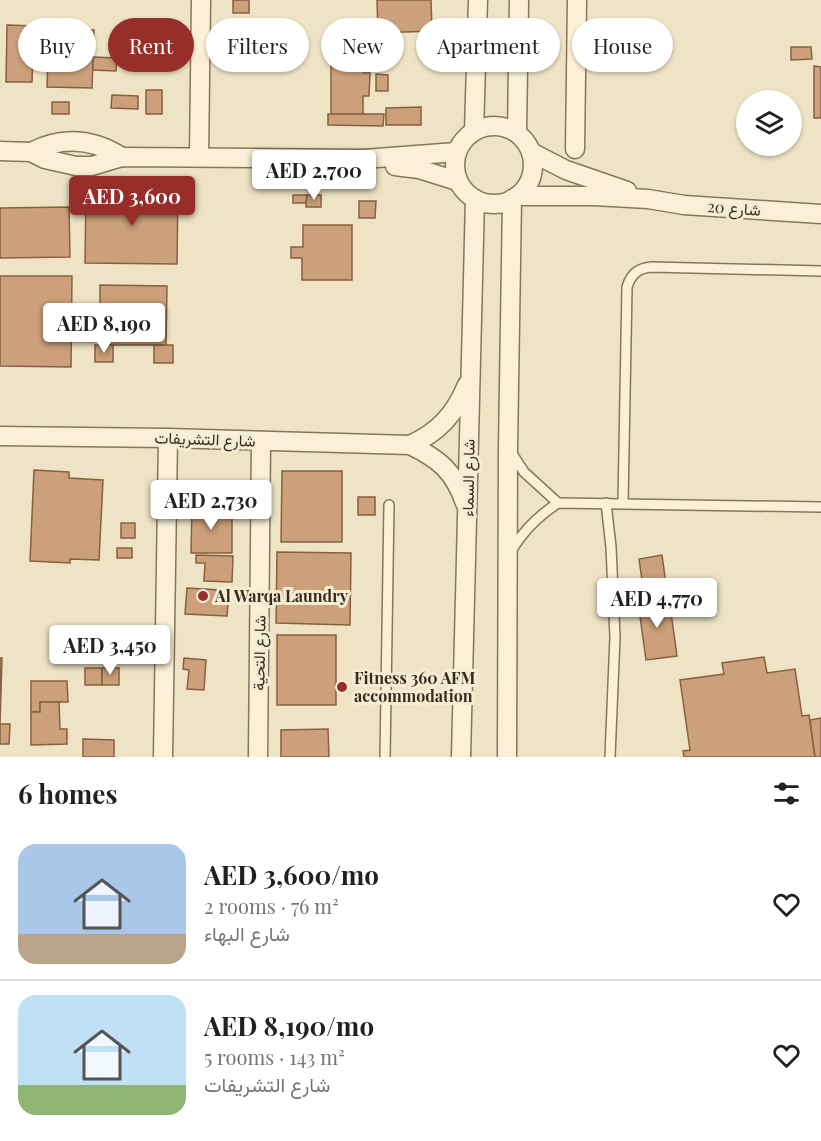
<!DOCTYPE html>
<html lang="en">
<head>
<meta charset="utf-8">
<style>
  :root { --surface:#fff; --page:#f2f2f2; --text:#202124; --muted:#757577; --line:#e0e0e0; --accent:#982e2a }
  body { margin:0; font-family:"Playfair Display",Vazirmatn,serif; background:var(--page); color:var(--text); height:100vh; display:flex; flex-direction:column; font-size:22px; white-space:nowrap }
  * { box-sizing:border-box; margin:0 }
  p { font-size:20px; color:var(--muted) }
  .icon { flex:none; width:33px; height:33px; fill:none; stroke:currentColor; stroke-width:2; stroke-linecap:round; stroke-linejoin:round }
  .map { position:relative; height:757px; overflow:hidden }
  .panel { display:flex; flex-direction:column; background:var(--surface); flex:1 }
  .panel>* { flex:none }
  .banner { position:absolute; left:18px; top:18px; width:786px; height:54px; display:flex; gap:12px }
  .tools { position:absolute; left:736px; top:90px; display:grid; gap:12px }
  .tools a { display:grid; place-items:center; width:66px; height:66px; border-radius:50%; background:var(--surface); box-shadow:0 2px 4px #0004; font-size:30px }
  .price { position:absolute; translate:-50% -51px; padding:0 14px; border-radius:6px; background:#fff; color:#222; font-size:20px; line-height:39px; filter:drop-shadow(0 2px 3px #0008) }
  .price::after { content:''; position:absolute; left:50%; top:36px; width:18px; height:14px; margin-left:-9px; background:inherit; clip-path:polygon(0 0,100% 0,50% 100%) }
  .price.active { background:var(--accent); color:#fff }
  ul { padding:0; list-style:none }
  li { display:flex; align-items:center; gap:18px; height:150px; padding:0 18px }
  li+li { border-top:2px solid var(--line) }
  li span { display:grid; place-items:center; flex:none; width:168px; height:120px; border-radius:18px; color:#555 }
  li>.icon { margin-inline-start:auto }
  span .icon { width:72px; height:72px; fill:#fffc; stroke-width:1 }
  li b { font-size:26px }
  h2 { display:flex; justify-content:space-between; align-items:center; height:72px; padding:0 18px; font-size:26px }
  .tag { padding:0 21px; border-radius:27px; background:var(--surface); box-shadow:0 2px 4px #0004; font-size:21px; line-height:54px }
  .tag.active { background:var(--accent); color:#fff }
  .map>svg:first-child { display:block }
  .building { fill:#cca07a; stroke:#886040; stroke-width:1.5 }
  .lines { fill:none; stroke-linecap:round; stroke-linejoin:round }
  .lane-casing { stroke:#89755a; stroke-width:12 }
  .street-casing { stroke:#89755a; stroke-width:21 }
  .lane { stroke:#f9f0d7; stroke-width:9 }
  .street { stroke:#f9f0d7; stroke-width:18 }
  .poi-dot { fill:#982e2a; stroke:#f5edd3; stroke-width:2 }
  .labels { text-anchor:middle; stroke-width:6; stroke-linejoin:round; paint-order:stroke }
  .street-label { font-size:16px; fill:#392c1e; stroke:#f5edd3 }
  .poi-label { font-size:16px; font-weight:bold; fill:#392c1e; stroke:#f5edd3; text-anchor:start }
</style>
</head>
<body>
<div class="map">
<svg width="821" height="757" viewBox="0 0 821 757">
  <rect width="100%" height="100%" fill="#eee3c4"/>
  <g class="building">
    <rect x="233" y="0" width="16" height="13"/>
    <path d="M377 0H431L432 31 378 33Z"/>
    <path d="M610 23H619V57L609 56Z"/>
    <path d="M7 25 34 26 32 82H6Z"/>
    <path d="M619 28H642L641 53H619Z"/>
    <path d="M49 29 94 30 92 88 47 87Z"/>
    <rect x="143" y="33" width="17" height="23"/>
    <path d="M791 47H811L812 59 791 60Z"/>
    <path d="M93 57 117 58 116 71 93 70Z"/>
    <path d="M331 58H364V73H370L369 96H363V114H331Z"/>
    <path d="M814 66 821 67V118H814Z"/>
    <path d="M376 74 388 75V91H376Z"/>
    <rect x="146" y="90" width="16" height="24"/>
    <path d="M112 95 138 96V109L111 108Z"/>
    <rect x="52" y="102" width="17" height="12"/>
    <path d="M421 107V125H386V108Z"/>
    <path d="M328 114H384L383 126 328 125Z"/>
    <path d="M86 190H178L177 264 85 263Z"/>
    <path d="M293 195H307L306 203H293Z"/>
    <path d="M307 195H321V207H306Z"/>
    <path d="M359 201H376L375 218H359Z"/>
    <path d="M69 207 70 257 0 258V208Z"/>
    <path d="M303 225H352V280H302V258H291V247H303Z"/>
    <path d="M0 276H72L71 367 0 366Z"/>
    <path d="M100 285 167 286 166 345H100Z"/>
    <rect x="95" y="345" width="18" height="17"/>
    <rect x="154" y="345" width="19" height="18"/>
    <path d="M34 470 69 472V478L103 480 99 560 70 559V563L30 561Z"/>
    <path d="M282 471H342V542H281Z"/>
    <rect x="358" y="497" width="17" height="18"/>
    <path d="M192 507H221V513H232V553H191Z"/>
    <rect x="121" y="523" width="14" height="15"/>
    <rect x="117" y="548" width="15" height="10"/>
    <path d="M277 552 351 553 350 625 276 623Z"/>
    <path d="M196 555 233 556 232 582 204 581 205 563H196Z"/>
    <path d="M662 555 667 591 644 594 639 559Z"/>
    <path d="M187 588 220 590V602L228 603 227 616 185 614Z"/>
    <path d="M669 598 677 656 646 660 638 602Z"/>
    <rect x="277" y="635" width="59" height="70"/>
    <path d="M764 657 767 673 795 669 802 716 809 715 815 757H684L683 751 690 750 680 680 724 674 722 663Z"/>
    <path d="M0 658H2L0 724Z"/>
    <path d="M184 658 206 660 204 690 187 689 189 670 183 669Z"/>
    <rect x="85" y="668" width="17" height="17"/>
    <rect x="102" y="668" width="17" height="17"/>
    <path d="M31 681H67L68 702H40V712H31Z"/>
    <path d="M40 702H59L60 729H67V744L31 745V712H40Z"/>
    <path d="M821 718V757H815L810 720Z"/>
    <path d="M0 724H10L9 744H0Z"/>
    <path d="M328 729 329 757H281V730Z"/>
    <path d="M83 739 114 740V757H83Z"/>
  </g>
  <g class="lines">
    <g class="lane-casing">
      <g id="lane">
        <path d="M511 452 524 472 558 503"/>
        <path d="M606 503 611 547 615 637 610 757"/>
        <path d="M623 503 627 287C631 274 638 268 652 267L821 271"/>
        <path d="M510 553C522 532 538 516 558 503L821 507"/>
        <path d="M385 757 389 505"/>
      </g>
    </g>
    <g class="street-casing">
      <g id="street">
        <circle cx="494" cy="165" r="39"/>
        <path d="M474 131 478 0"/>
        <path d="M517 133 519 0"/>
        <path d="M575 149 577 0"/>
        <path d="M0 151 31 152 45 159 76 166H92L122 157 364 159 456 152"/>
        <path d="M31 152C62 136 92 138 122 157"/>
        <path d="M531 152 566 170 627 191"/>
        <path d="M199 157 201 0"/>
        <path d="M395 166 419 169 457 181"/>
        <path d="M517 196H594L648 199 684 205 821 214"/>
        <path d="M0 436 168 438 410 445C439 459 454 471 465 503"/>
        <path d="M410 445C439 432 455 414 467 385"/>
        <path d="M163 757 168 438"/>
        <path d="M258 757 261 441"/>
        <path d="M461 757 475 199"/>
        <path d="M507 757 508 447 512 199"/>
      </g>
    </g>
    <use href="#lane" class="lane"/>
    <use href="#street" class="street"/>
  </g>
  <g class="poi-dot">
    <circle cx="203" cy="596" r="6"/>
    <circle cx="342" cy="687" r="6"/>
  </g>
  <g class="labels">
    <g class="street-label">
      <text transform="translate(734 208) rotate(4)" y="6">شارع 20</text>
      <text transform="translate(205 439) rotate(2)" y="6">شارع التشريفات</text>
      <text transform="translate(468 478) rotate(-89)" y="6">شارع السماء</text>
      <text transform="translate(259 653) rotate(-89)" y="6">شارع التحية</text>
    </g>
    <g class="poi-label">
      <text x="215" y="602">Al Warqa Laundry</text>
      <text x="354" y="684">Fitness 360 AFM<tspan x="354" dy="18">accommodation</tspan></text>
    </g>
  </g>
</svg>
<div class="tools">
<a><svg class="icon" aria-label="layers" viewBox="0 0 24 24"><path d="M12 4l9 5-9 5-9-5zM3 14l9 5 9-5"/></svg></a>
</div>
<b class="price" style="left:314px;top:201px">AED 2,700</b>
<b class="price active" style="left:132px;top:227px">AED 3,600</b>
<b class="price" style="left:104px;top:354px">AED 8,190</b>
<b class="price" style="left:211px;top:531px">AED 2,730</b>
<b class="price" style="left:657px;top:629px">AED 4,770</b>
<b class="price" style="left:110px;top:676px">AED 3,450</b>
<div class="banner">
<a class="tag">Buy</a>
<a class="tag active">Rent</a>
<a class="tag">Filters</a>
<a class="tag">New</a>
<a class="tag">Apartment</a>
<a class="tag">House</a>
</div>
</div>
<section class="panel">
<h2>6 homes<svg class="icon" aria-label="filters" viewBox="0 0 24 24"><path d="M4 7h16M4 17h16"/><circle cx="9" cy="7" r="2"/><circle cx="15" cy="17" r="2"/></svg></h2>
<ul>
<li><span style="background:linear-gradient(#a9c7e8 75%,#b9a48a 0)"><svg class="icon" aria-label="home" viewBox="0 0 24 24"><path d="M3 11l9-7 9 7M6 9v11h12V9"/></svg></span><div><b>AED 3,600/mo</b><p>2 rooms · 76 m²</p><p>شارع البهاء</p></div><svg class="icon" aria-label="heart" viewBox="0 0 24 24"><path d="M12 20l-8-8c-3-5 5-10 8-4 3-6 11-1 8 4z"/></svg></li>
<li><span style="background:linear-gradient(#bfe0f5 75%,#8fb573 0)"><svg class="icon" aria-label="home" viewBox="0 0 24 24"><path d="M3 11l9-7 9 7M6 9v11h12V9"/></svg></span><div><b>AED 8,190/mo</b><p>5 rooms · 143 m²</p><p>شارع التشريفات</p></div><svg class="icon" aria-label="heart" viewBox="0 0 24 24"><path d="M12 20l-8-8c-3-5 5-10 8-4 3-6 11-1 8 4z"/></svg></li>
</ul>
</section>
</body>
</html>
